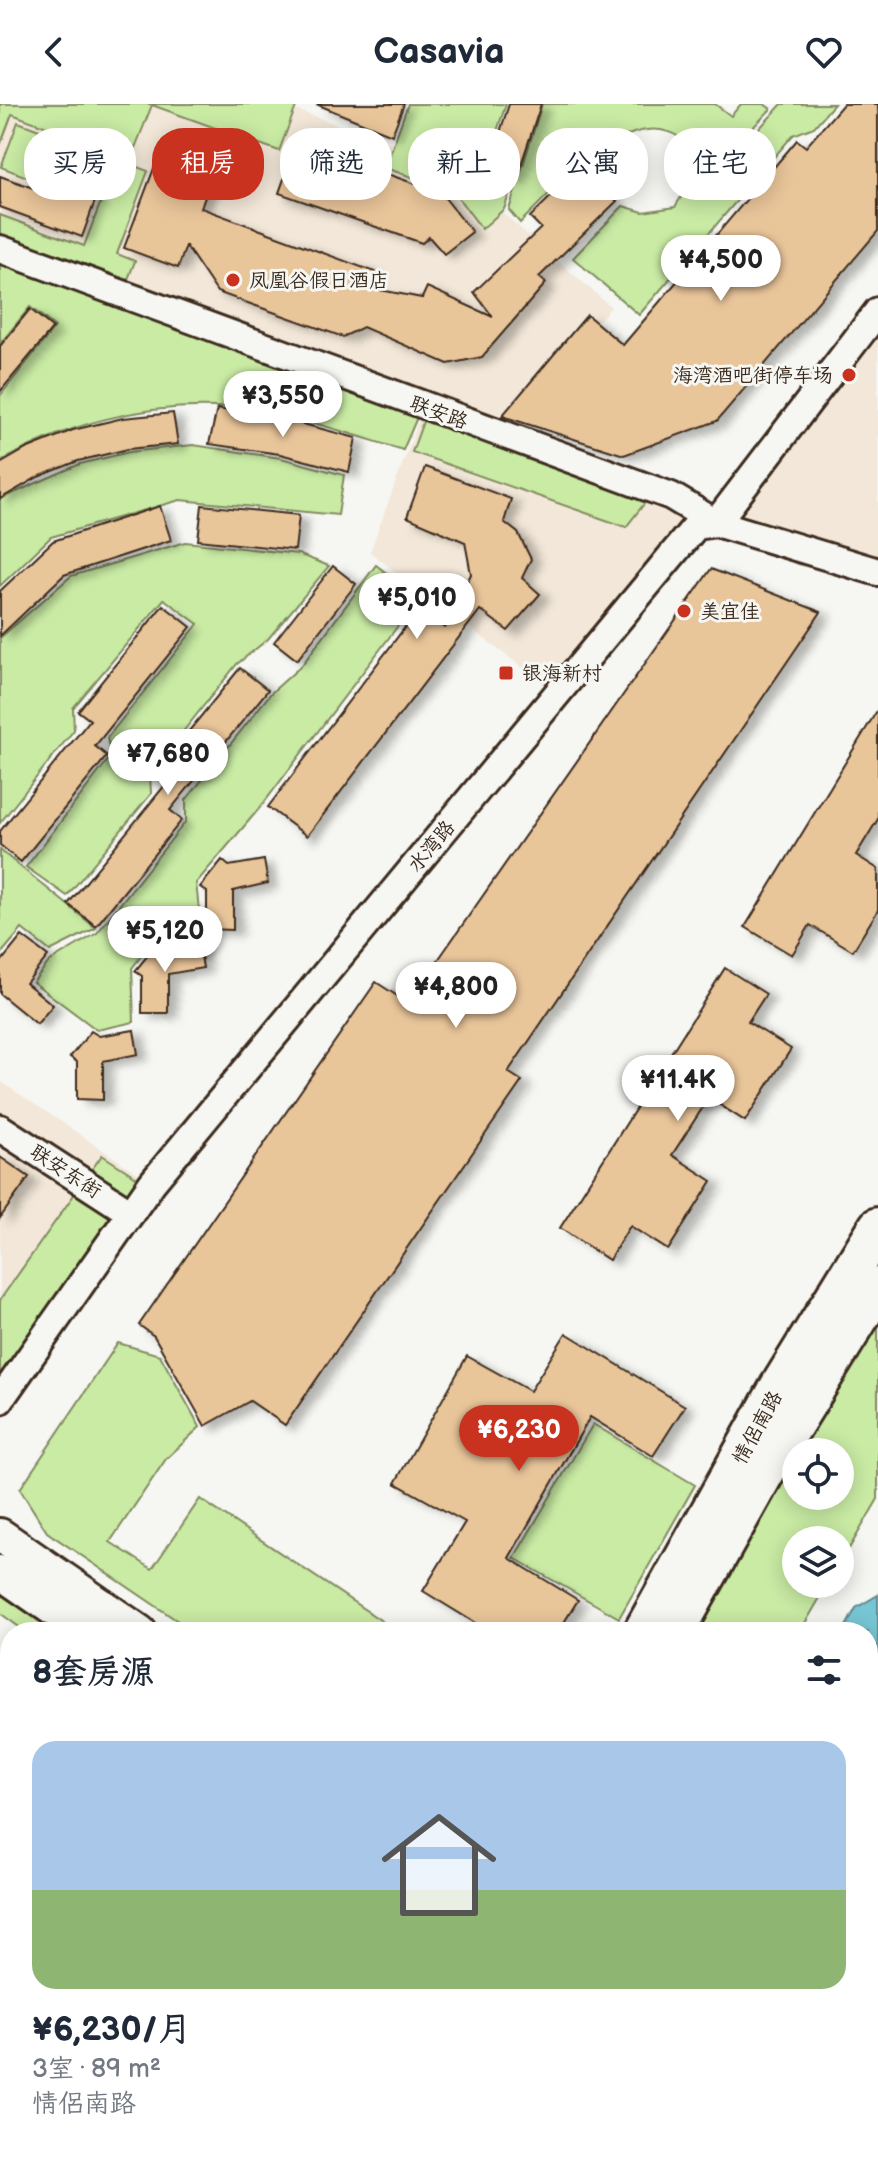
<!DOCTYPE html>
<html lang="zh">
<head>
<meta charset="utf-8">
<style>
  :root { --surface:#fff; --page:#f6f6f7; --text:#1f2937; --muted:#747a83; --accent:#c8321e }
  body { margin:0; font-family:"Balsamiq Sans","LXGW WenKai TC",sans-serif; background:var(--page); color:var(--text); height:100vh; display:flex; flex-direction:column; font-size:30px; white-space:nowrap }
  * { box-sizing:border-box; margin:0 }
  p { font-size:26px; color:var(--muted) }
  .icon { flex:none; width:44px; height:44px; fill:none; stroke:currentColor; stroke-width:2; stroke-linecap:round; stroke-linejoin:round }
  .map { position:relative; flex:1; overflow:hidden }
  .details { position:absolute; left:0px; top:1518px; width:878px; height:536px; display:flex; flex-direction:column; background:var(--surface); border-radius:32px 32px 0 0; box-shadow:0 4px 20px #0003 }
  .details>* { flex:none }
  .guide { position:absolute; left:24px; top:24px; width:830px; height:72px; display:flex; gap:16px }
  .buttons { position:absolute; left:782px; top:1334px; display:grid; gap:16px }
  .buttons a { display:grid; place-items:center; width:72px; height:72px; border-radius:50%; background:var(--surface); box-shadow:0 4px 20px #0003; font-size:40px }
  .price { position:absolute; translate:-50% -68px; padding:0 18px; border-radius:28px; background:#fff; color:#222; font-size:26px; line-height:52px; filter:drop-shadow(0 2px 4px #0008) }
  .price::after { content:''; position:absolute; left:50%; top:48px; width:24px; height:18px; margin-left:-12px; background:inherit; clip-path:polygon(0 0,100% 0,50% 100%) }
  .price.active { background:var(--accent); color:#fff }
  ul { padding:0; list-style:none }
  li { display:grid; align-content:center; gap:16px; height:424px; padding:0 32px }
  li span { display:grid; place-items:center; height:248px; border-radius:24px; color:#555 }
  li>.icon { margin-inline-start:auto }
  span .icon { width:144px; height:144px; fill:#fffc; stroke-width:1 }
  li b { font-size:34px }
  h2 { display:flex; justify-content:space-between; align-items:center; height:96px; padding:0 32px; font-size:34px }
  .pill { padding:0 28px; border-radius:32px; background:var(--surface); box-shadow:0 4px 20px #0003; font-size:28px; line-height:72px }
  .pill.active { background:var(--accent); color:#fff }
  header { display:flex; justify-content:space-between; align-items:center; height:104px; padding:0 32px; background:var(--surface); font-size:36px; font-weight:800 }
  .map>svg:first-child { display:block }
  .built { fill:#f2e7d8 }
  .green { fill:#c9eba4; stroke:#828a61; stroke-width:2 }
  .water { fill:#77c6d4; stroke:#5f888b; stroke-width:2 }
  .building { fill:#e9c59a; stroke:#3b2a1e; stroke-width:2; filter:url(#shadow) }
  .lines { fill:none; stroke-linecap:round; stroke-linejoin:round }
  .minor-casing { stroke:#3b2a1e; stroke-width:32 }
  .major-casing { stroke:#3b2a1e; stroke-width:38 }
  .highway-casing { stroke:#3b2a1e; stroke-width:44 }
  .minor { stroke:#f6f6f2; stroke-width:26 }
  .major { stroke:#f6f6f2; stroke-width:32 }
  .highway { stroke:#f6f6f2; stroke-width:38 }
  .poi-dot { fill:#c8321e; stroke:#f6f6f2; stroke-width:3 }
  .labels { text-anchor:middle; stroke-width:6; stroke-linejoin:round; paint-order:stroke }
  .poi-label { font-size:20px; fill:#3b2a1e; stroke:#f6f6f2; text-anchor:start }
  .street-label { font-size:20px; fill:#3b2a1e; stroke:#f6f6f2 }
</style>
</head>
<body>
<header><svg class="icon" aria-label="back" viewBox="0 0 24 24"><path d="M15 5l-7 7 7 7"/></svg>Casavia<svg class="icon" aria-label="heart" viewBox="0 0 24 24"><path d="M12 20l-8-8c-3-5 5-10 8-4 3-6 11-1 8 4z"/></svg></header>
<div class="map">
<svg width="878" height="2054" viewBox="0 0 878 2054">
  <defs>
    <filter id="shadow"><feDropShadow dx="9" dy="5" stdDeviation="4" flood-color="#0004"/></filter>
  </defs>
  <rect width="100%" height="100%" fill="#f6f6f2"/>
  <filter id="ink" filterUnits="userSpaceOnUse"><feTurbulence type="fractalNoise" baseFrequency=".0125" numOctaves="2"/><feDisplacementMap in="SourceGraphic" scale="16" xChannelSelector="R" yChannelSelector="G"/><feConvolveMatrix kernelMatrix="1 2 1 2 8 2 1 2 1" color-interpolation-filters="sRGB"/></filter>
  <g filter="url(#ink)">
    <g class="built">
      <path d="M152 1 279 47 296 6 472 68 468 79 611 203 499 329 708 406 556 589 370 448 424 302 0 144V42L12 10 131 54Z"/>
      <path d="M878 191V459L709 406Z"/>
      <path d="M0 977 152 1079 0 1297Z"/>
    </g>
    <g class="green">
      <path d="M0 0H297L279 47 152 1 131 54 12 10 0 42Z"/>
      <path d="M408 0H506L481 75 511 85 504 105 482 125 452 86 385 64Z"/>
      <path d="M542 0H715L731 12 741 0H764L771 5 736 41 693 61C690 25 653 18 624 33 613 40 603 57 594 67L584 54 520 119 509 106Z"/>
      <path d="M782 0H834L814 23 793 31 639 211 573 154 623 102 643 108 675 103 696 68 730 56Z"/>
      <path d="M18 18 148 67 117 150 135 157 125 183 0 137V111L84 142 108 79 64 62 40 78 1 63Z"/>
      <path d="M0 148 421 304 403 346C344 328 281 305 218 303 143 300 65 320 0 358V292L55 223 30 203 0 240Z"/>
      <path d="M425 312 651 391 626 423 412 348Z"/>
      <path d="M193 341 281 354 344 371 338 411 180 396 51 433 0 482V395L80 360 129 348Z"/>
      <path d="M185 438 298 450 329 462 268 535 237 560 150 669 151 690 67 792 26 763 111 652 107 634 198 520 164 495 73 604 74 626 0 719V534L71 472Z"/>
      <path d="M376 461 419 494 263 700 196 779 201 823 157 832 132 864 134 918 97 926 33 878 49 858 97 829 186 717V696L271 589 302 561Z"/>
      <path d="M0 746 96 824 50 847 22 825 0 851Z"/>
      <path d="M102 1051 147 1080 0 1289V1196Z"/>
      <path d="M878 1218V1395L840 1460V1436H796V1480H828L800 1528H695L796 1357V1392H840V1348H801Z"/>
      <path d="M118 1239 160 1251 200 1323 166 1355 110 1438 152 1465 200 1395 398 1528H194L47 1428 20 1385Z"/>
      <path d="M593 1320 695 1381 619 1514 514 1454Z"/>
      <path d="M0 1473 79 1528H26L0 1509Z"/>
      <path d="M10 1806V1985L0 2002V1820Z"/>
      <path d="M230 2044H347L342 2054H209Z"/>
      <path d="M400 2044H490L484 2054H395Z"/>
    </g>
    <g class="water">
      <path d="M878 1491V2054H558L563 2044H868V1528H843L856 1504Z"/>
      <path d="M28 2044H175L153 2054H19L17 2049Z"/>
    </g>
    <g class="building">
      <path d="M316 0H404L392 31Z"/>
      <path d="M509 0H541L516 76 488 66Z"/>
      <path d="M843 0H878V127L717 317 624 351 502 312 587 211 623 241 797 36 806 43Z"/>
      <path d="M165 35 219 55 201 104 375 168 370 184 422 194 427 183 493 213 474 188 541 124 530 113 582 62 617 97 539 173 546 179 482 253 448 260 363 223 343 233 217 188 186 142 178 164 124 144Z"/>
      <path d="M297 38 441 89 472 128 444 150 429 133 422 139 279 89Z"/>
      <path d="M67 67 101 80 82 133 0 103V72L44 88 49 76 62 81Z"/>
      <path d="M30 205 53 224 0 288V242Z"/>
      <path d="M217 305 288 316 356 334 349 368 280 350 209 340Z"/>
      <path d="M173 309 178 340 128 345 78 357 38 373 0 395V360L26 345 73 326 123 314Z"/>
      <path d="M425 363 511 395 504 418 518 429 531 455 522 474 540 490 508 527 480 506 307 732 268 703 419 505 445 524 471 470 465 438 407 413Z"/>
      <path d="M202 401 299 411 295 446 198 436Z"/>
      <path d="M160 402 171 436 64 471 0 532V487L53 437Z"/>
      <path d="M333 462 356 480 297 556 274 538Z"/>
      <path d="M711 465 821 508 508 968 522 977 285 1321 250 1297 205 1322 154 1232 139 1221 376 878 408 899Z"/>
      <path d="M163 501 191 523 95 642 107 652 21 758 0 741V727L90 616 78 607Z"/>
      <path d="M240 564 268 586 170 706 182 716 96 822 68 800 166 680 154 670Z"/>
      <path d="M878 605V715L856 751 878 765V806L853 847 810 821 792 851 745 823Z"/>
      <path d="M222 756 229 762 264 756 268 779 233 787V826L207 825V788L200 783Z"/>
      <path d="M22 832 48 852 26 879 53 901 37 920 0 890V859Z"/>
      <path d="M199 839 203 864 168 870V909H142V872L135 867 156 841 163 845Z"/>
      <path d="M725 864 766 890 748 918 791 945 745 1017 709 994 672 1051 712 1077 668 1146 630 1122 609 1156 560 1124Z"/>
      <path d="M134 926 138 950 103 957V996L77 995V958L70 953 91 927 99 932Z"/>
      <path d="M0 1053 29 1073 0 1114Z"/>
      <path d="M566 1229 685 1302 653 1352 590 1313 509 1454 578 1496 558 1528H490L423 1487 465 1418 395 1379 467 1252 530 1287Z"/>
    </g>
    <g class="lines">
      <g class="minor-casing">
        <g id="minor">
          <path d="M0 145 671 392 716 419 878 468"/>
          <path d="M0 1024 131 1109"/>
          <path d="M0 1296 152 1079 696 422 716 419 878 207"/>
          <path d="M0 2016 10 1999"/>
        </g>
      </g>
      <g class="major-casing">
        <g id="major">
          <path d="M0 1431 140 1528"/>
          <path d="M0 1468 86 1528"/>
        </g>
      </g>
      <g class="highway-casing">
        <g id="highway">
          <path d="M643 1528 780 1282 878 1123"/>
          <path d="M675 1528 774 1352 878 1183"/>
          <path d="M352 2054 358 2044"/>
          <path d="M388 2054 393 2044"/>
        </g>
      </g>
      <use href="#minor" class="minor"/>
      <use href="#major" class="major"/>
      <use href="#highway" class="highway"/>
    </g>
  </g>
  <g class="poi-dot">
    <circle cx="233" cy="176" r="8"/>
    <circle cx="849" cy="271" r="8"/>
    <circle cx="684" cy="507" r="8"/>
    <rect x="498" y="561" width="16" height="16" rx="4"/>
  </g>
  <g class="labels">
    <g class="poi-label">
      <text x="249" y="183">凤凰谷假日酒店</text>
      <text x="833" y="278" text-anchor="end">海湾酒吧街停车场</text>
      <text x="700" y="514">美宜佳</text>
      <text x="522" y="576">银海新村</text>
    </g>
    <g class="street-label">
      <text transform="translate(439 308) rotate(20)" y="7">联安路</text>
      <text transform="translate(431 742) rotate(-50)" y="7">水湾路</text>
      <text transform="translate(66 1067) rotate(33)" y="7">联安东街</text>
      <text transform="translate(757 1323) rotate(-61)" y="7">情侣南路</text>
    </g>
  </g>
</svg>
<div class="buttons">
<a><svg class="icon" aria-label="locate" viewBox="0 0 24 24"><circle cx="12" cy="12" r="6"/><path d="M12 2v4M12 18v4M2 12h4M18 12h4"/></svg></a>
<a><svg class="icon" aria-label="layers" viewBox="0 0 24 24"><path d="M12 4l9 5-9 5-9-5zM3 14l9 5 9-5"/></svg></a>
</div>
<b class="price" style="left:721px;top:199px">¥4,500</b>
<b class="price" style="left:283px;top:335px">¥3,550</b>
<b class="price" style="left:417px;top:537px">¥5,010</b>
<b class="price" style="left:168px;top:693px">¥7,680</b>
<b class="price" style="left:165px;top:870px">¥5,120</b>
<b class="price" style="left:456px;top:926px">¥4,800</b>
<b class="price" style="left:678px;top:1019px">¥11.4K</b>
<b class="price active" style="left:519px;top:1369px">¥6,230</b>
<div class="guide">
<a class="pill">买房</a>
<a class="pill active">租房</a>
<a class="pill">筛选</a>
<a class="pill">新上</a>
<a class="pill">公寓</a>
<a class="pill">住宅</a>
</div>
<section class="details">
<h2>8套房源<svg class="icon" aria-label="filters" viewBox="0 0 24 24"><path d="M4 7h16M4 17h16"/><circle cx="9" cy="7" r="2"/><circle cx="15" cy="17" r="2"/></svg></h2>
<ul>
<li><span style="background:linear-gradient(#a9c7e8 60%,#8fb573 0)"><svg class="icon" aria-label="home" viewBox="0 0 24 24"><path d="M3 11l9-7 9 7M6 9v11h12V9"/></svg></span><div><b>¥6,230/月</b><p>3室 · 89 m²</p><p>情侣南路</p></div></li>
</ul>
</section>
</div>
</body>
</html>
